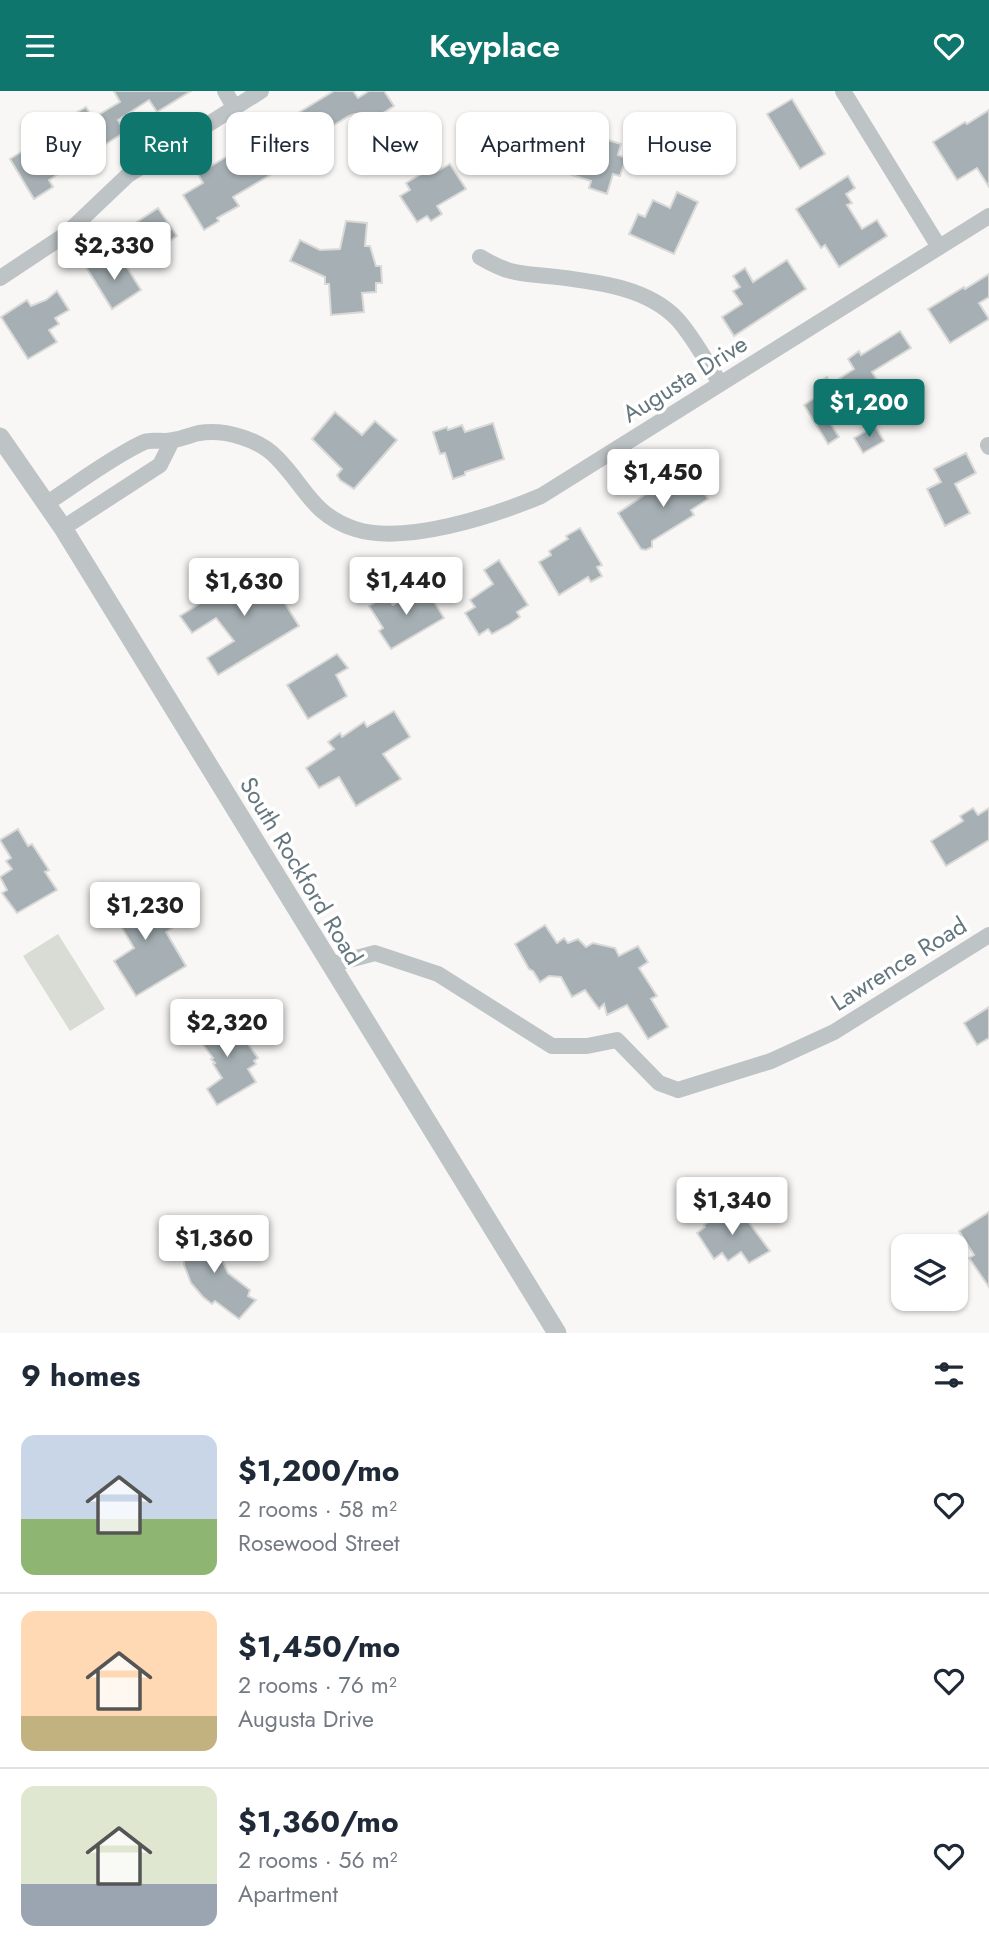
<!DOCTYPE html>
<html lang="en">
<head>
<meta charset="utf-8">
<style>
  :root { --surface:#fff; --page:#f6f6f7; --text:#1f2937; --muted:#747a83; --line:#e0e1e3; --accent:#0f766e }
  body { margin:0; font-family:Jost,sans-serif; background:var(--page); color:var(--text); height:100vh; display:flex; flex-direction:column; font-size:26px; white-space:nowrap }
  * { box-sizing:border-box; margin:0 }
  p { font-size:23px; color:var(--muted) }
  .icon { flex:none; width:38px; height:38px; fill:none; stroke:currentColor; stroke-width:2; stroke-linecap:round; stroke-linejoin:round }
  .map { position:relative; height:1242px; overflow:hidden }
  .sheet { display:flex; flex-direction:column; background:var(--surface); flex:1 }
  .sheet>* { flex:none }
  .guide { position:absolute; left:21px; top:21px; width:948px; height:63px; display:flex; gap:14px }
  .fabs { position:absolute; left:891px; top:1143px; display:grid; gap:14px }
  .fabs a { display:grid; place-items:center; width:77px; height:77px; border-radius:14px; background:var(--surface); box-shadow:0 2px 5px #0004; font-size:35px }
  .price { position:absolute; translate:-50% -60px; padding:0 16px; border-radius:7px; background:#fff; color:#222; font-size:23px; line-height:46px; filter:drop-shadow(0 2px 4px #0008) }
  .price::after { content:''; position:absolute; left:50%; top:42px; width:21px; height:16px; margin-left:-10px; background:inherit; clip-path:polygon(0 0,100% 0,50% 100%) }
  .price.current { background:var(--accent); color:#fff }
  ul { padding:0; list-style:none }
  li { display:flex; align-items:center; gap:21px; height:175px; padding:0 21px }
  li+li { border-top:2px solid var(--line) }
  li span { display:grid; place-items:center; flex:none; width:196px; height:140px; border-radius:14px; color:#555 }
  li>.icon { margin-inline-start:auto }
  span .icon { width:84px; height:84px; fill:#fffc; stroke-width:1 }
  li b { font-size:30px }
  h2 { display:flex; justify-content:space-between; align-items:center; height:84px; padding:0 21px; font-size:30px }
  .chip { padding:0 24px; border-radius:14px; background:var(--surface); box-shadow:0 2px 5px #0004; font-size:24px; line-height:63px }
  .chip.current { background:var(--accent); color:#fff }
  header { display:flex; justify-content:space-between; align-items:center; height:91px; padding:0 21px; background:var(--accent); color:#fff; font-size:32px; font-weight:600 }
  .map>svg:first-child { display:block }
  .green { fill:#d8dcd4 }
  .building { fill:#a6b0b4; stroke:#d9d9d7; stroke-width:2 }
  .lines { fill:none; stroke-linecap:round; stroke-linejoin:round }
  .minor { stroke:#bec4c6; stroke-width:16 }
  .tertiary { stroke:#bec4c6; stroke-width:19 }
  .labels { text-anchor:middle; stroke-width:7; stroke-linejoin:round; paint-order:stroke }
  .street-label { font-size:24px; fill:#64767e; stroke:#fff }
</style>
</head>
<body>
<header><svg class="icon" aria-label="menu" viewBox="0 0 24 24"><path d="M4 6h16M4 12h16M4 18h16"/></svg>Keyplace<svg class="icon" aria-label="heart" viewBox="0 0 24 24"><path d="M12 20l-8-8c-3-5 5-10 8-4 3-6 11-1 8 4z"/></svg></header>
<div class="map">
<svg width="989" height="1242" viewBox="0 0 989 1242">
  <rect width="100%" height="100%" fill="#f8f7f5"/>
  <path class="green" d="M58 843 105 918 70 940 23 865Z"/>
  <g class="building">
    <path d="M114 0H191L157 21 149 9 118 29 125 41 49 89 53 96 34 108 10 68 26 58 24 54 39 45 43 51 71 34 67 27 86 16 93 27 120 11Z"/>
    <path d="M334 0H353L358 7 369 0H384L394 15 363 35 355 23 349 25 282 66 287 74 233 106 239 115 217 127 219 130 204 139 183 104 203 92 198 83Z"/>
    <path d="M792 8 825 63 800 78 767 23Z"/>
    <path d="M989 19V96L977 77 957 89 933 51 965 31 967 33Z"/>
    <path d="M579 40 621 53 618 64 626 67 620 85 613 83 607 103 589 97 591 90 566 82Z"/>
    <path d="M450 73 466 98 437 115 442 123 431 130 427 125 417 131 400 105 410 99 406 92 431 77 434 82Z"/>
    <path d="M848 85 855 97 846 103 852 112 847 114 862 138 877 129 887 145 839 176 825 154 821 157 796 118Z"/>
    <path d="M677 101 698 111 674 163 629 143 638 123 645 126 653 109 670 117Z"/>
    <path d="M158 117 177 145 144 168 125 139Z"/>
    <path d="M346 130 367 132 365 155H370L376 175H381L382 192H376V201L362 202 364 221 331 224 329 193H325V186L290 170 300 149 320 159 340 158Z"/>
    <path d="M102 166 110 178 123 170 141 199 112 218 86 176Z"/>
    <path d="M787 169 806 198 734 245 722 226 742 213 733 200 740 196 733 185 745 177 753 191Z"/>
    <path d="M989 183V206L979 212 989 228 950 252 928 218 964 196 965 198Z"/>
    <path d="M57 200 69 219 55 227 59 233 49 239 57 251 28 268 1 226 27 209 31 215 46 209Z"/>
    <path d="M900 240 911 257 872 281 886 303 872 311 867 302 827 327 839 346 828 353 804 314 821 303 815 294 827 286 831 293 854 278 848 268 859 260 861 264Z"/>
    <path d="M335 321 362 344 375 330 397 349 354 398 340 389 337 384 342 378 312 348Z"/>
    <path d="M493 332 504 368 465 381V384L453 388 445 362 440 363 433 341 447 336 448 339 462 334 465 341Z"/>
    <path d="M875 335 884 350 863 362 854 347Z"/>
    <path d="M966 362 976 382 955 393 970 422 945 435 927 398 941 391 934 378Z"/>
    <path d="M690 379 708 408 691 419 694 424 652 450V456L646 459 641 458 618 422 662 392 664 394Z"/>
    <path d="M580 437 602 474 597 476 602 485 591 491 588 486 559 504 539 471 551 464 549 460 568 448 566 445Z"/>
    <path d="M499 469 528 514 517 521 520 526 510 533 492 543 488 538 479 544 465 522 475 516 470 509 493 493 484 479Z"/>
    <path d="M261 474 299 535 218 584 207 567 234 550 216 527 192 542 180 525Z"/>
    <path d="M427 499 444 527 391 558 379 540 383 537 369 515 382 507 384 511 389 508 393 514 409 504 410 506 416 502 417 504Z"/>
    <path d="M337 563 348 577 336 584 347 605 308 628 287 594Z"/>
    <path d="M394 620 410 646 383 663 401 688 356 715 339 686 319 697 306 677 334 658 328 651 340 642 342 646 364 631 367 636Z"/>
    <path d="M973 717 978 724 989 717V749L946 775 931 750 963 730 960 725Z"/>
    <path d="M18 738 28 755 32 753 49 779 45 781 57 799 17 822 2 802 7 799 0 786 12 778 6 770 11 767 0 749Z"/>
    <path d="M134 796 136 799 140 796 157 823 165 818 175 835 166 841 186 875 136 905 114 870 134 857 107 812Z"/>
    <path d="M545 834 557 852 564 847 568 852 578 848 586 856 593 852 615 857 619 865 638 855 648 871 639 877 657 905 651 908 668 936 648 948 627 914 607 924 604 913 599 918 585 899 572 906 561 886 549 885 540 891 533 880 529 878 515 853Z"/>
    <path d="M989 916V947L977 954 964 932Z"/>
    <path d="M216 922 232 946 239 940 258 967 254 970 256 973 248 978 256 991 217 1014 207 998 222 987 213 973 215 972 211 968 213 967 198 947 203 945 196 934Z"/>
    <path d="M728 1117 735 1126 741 1121 770 1160 749 1172 741 1161 728 1170 722 1162 714 1168 697 1142 705 1136 704 1134Z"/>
    <path d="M989 1121V1196L969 1167 974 1164 959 1140Z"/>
    <path d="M207 1137 228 1182 250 1199 248 1205 256 1209 239 1228 215 1210 212 1213 203 1206 191 1192 184 1174V1160L192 1158 188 1142Z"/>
  </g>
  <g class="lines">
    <g class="minor">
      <path d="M225 0 234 16"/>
      <path d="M843 0 939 156"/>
      <path d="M480 166C512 185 523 182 557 186 598 191 649 197 678 229 694 247 707 272 720 292"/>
      <path d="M0 187 65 144 128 84 261 0"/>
      <path d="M988 354 989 356"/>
      <path d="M47 412C78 392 109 368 142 352 151 347 163 352 173 349 182 348 190 344 199 342 225 338 259 348 277 367 305 395 312 424 355 438 405 454 493 425 541 405L989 125"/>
      <path d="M63 437 160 374 172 350"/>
      <path d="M330 874 375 862 438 883 552 955H587L617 949 659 992 678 999 771 970 834 941 989 844"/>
    </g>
    <path class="tertiary" d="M0 346 63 437 557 1242"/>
  </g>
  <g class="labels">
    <g class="street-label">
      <text transform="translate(685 288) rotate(-32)" y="8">Augusta Drive</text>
      <text transform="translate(301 780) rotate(59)" y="8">South Rockford Road</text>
      <text transform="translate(899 873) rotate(-32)" y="8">Lawrence Road</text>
    </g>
  </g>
</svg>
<div class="fabs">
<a><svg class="icon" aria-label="layers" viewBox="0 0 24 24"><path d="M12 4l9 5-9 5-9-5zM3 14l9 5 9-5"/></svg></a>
</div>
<b class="price" style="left:114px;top:191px">$2,330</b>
<b class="price current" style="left:869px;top:348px">$1,200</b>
<b class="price" style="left:663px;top:418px">$1,450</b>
<b class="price" style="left:406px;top:526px">$1,440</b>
<b class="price" style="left:244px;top:527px">$1,630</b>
<b class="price" style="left:145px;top:851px">$1,230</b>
<b class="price" style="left:227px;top:968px">$2,320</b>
<b class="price" style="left:732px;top:1146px">$1,340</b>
<b class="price" style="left:214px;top:1184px">$1,360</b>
<div class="guide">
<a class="chip">Buy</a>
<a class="chip current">Rent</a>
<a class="chip">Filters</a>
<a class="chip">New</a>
<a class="chip">Apartment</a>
<a class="chip">House</a>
</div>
</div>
<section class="sheet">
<h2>9 homes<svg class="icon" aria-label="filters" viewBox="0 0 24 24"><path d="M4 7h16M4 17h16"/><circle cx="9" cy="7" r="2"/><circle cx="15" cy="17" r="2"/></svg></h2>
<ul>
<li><span style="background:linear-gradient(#c9d6e8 60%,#8fb573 0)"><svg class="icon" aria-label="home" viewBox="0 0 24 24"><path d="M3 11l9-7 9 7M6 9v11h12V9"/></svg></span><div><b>$1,200/mo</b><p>2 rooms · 58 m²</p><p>Rosewood Street</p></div><svg class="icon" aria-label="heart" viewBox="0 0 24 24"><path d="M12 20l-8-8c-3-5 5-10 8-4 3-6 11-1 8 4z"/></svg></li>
<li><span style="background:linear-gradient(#ffd9b3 75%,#c2b280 0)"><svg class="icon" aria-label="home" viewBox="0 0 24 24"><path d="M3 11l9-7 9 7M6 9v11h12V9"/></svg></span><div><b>$1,450/mo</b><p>2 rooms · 76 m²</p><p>Augusta Drive</p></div><svg class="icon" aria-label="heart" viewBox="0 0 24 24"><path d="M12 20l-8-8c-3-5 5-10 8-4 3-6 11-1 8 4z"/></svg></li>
<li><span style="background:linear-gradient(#dfe7d0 70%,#9aa5b1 0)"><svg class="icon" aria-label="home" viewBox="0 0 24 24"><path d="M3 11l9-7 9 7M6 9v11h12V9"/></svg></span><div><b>$1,360/mo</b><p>2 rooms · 56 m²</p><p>Apartment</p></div><svg class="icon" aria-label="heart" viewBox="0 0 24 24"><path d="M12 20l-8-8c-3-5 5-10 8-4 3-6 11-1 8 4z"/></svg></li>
</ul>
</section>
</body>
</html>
